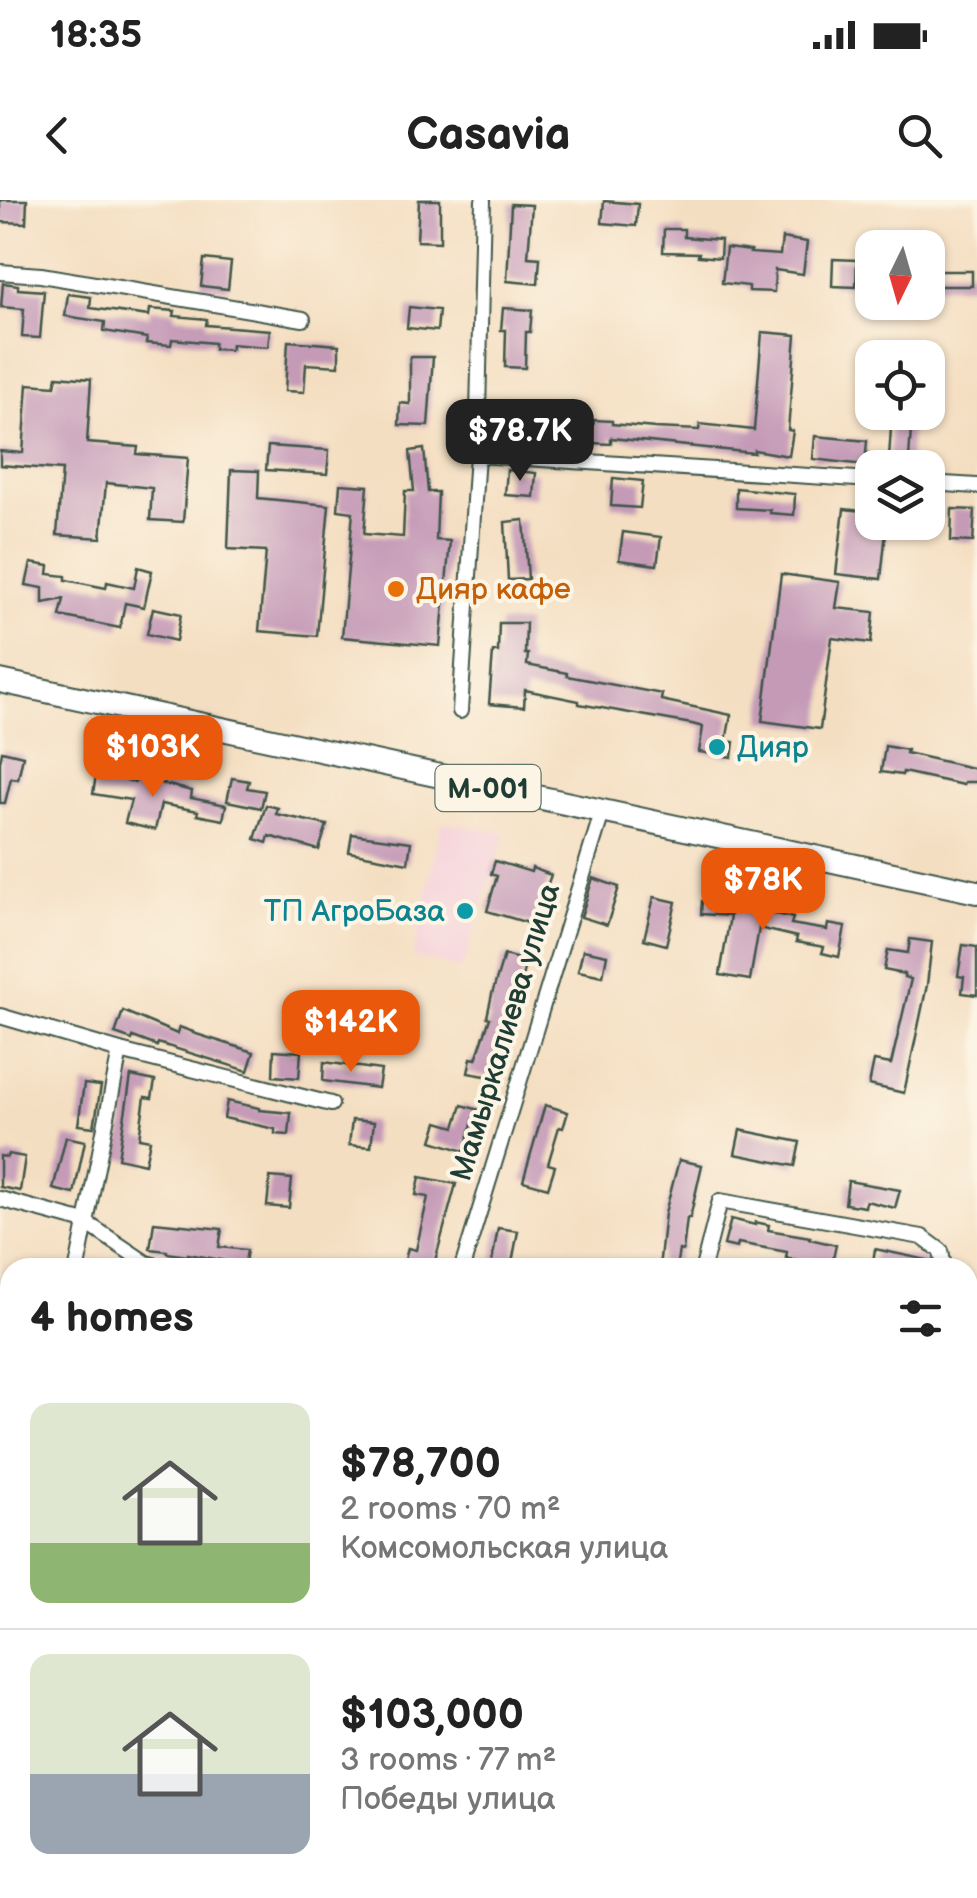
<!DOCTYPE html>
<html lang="en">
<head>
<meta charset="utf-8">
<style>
  :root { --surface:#fff; --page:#f2f2f2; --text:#222; --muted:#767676; --line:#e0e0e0; --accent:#ea580c }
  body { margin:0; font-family:"Balsamiq Sans",sans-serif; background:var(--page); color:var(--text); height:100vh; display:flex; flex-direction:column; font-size:38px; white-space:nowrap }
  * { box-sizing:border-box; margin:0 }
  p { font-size:32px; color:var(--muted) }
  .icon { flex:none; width:55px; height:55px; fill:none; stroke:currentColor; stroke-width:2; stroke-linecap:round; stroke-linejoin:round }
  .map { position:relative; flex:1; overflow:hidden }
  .panel { position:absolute; left:0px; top:1058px; width:978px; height:642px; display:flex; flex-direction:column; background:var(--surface); border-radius:30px 30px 0 0; box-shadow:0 2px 8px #0004 }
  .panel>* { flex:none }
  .needle { width:65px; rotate:185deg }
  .buttons { position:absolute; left:855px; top:30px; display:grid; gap:20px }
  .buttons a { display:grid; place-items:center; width:90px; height:90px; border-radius:20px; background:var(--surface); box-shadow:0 2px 8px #0004; font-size:50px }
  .price { position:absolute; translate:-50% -85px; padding:0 22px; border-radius:20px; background:var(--accent); color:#fff; font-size:32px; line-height:65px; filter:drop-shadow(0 2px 5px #0008) }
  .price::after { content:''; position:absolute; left:50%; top:60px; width:30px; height:22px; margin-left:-15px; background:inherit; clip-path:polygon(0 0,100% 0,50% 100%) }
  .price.on { background:#222; color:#fff }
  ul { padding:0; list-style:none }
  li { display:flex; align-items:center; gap:30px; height:250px; padding:0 30px }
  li+li { border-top:2px solid var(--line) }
  li span { display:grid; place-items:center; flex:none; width:280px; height:200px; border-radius:20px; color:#555 }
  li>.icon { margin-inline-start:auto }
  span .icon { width:120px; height:120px; fill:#fffc; stroke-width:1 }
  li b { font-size:42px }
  h2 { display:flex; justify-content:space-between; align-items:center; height:120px; padding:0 30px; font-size:42px }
  .status { display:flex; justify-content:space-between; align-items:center; height:70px; padding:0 50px; background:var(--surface); direction:ltr }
  .status svg { height:28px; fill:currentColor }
  header { display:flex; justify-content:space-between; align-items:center; height:130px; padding:0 30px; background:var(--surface); font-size:45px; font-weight:700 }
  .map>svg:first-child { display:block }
  .built { fill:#f5cfda }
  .building { fill:#c49ab7 }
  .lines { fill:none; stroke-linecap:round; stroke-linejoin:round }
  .street-casing { stroke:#3f5549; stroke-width:18 }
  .primary-casing { stroke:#3f5549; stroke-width:26 }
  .street { stroke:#fff; stroke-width:14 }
  .primary { stroke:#fff; stroke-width:22 }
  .food-dot { fill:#e8710a; stroke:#fcf5e5; stroke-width:4 }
  .culture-dot { fill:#0f9aa8; stroke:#fcf5e5; stroke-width:4 }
  .labels { text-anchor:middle; stroke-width:8; stroke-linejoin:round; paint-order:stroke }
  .shield { fill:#fcf5e5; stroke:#617469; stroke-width:2.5 }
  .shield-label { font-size:28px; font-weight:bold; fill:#1f3d34 }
  .food-label { font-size:30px; fill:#c56008; stroke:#fcf5e5; text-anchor:start }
  .culture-label { font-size:30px; fill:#0d838f; stroke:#fcf5e5; text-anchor:start }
  .street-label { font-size:30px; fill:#1f3d34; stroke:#fcf5e5 }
</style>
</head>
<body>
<div class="status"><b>18:35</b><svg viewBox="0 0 49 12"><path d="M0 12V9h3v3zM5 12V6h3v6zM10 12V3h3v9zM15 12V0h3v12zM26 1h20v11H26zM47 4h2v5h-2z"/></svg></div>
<header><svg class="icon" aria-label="back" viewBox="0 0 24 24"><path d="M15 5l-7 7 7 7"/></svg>Casavia<svg class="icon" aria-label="search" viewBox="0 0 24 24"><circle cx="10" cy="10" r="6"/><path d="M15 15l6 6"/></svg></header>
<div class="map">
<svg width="977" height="1698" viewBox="0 0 977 1698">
  <rect width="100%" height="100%" fill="#fcf5e5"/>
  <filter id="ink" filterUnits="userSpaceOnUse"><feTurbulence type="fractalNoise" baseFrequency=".01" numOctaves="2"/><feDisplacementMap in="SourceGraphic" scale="20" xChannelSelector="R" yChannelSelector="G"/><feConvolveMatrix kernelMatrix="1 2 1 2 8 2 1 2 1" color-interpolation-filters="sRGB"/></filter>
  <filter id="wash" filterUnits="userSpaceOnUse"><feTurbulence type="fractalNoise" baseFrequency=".0048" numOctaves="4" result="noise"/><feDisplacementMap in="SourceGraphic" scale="40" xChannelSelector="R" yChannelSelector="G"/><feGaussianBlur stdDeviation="2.25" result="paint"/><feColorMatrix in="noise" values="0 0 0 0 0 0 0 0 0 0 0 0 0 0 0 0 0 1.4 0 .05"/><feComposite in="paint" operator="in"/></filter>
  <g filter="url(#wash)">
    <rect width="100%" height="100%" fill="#f4dec1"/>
    <path class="built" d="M442 622 505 633 462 770 413 756Z"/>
    <g id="blocks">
      <g class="building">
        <path d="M0 0H27L26 23 0 22Z"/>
        <path d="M419 0H440V42L417 41Z"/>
        <path d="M604 1 638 4 636 26 602 23Z"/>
        <path d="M511 4 532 5 528 57 540 58 538 84 507 81Z"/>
        <path d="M664 29H684V37L721 40 720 58 698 56 699 53 663 52Z"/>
        <path d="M782 38 807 42 803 74 775 70 774 92 749 91V86L722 83 726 48 751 51 750 53 780 55Z"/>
        <path d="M204 59 231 62 228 89 201 86Z"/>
        <path d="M833 59 857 60 856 87 832 86Z"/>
        <rect x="928" y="71" width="44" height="15"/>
        <path d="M3 83 18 85V89L44 91 40 138 22 137 24 109 1 107Z"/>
        <path d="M68 94 91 97 90 108 149 116 150 109 175 111 174 116 207 119 206 125 270 130 268 147 231 144V150L214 149V143L172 139 171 145 146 143 147 138 104 131 105 122 65 116Z"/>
        <path d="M409 107 439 110 437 131 407 128Z"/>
        <path d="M503 108 532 110 530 132H526L525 168 505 167 506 130H501Z"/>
        <path d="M762 132 796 135 788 230 793 231 789 256 754 250V253L611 238V244L592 243 594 220 612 221V224L655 228 699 230 700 224 754 230Z"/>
        <path d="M288 141 339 145V166L306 164 304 192 285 191Z"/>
        <path d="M410 157H433L428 226 399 225 400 203 410 204Z"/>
        <path d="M57 176 91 179 87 243 138 247 137 254 188 258 183 322 150 320 152 288 106 283 101 338 57 335 62 270 0 265V251L23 253 28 184 55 186Z"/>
        <path d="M544 208 567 209V215H571L570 226 538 225V234L505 232 504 212 544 214Z"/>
        <path d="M891 228 911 229 909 259 889 258Z"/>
        <path d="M815 236 867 241 865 265 813 259Z"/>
        <path d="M268 246 329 250 327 274 266 270Z"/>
        <path d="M424 249 428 292H438L436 340 450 341 440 446 342 437 353 312 338 310 340 284 368 286 364 334 403 337 405 291H414L410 251Z"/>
        <path d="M231 270 259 271 258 298 329 305 317 436 259 431 266 351 228 349Z"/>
        <path d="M507 270 536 273 534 297 505 295Z"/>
        <path d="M613 278 643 281 640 308 611 306Z"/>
        <path d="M736 288 795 294 794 315 770 313V310L736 308Z"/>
        <path d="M844 309 872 312V322H887L881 379 836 374Z"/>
        <path d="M952 309 975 310 973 342 951 341Z"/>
        <path d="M524 320 528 379 508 380 505 322Z"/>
        <path d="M623 332 661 337 657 365 619 360Z"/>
        <path d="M31 363 49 366 48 374 66 376V380L106 388 107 382 134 388 138 367 152 371 144 407 125 403 120 428 60 416 64 399 43 403V388L26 385Z"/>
        <path d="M781 374 840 382 836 408 874 412 871 443 832 438 820 529 762 521Z"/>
        <path d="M153 408 181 414 176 441 147 434Z"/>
        <path d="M499 423H526L525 454H528L527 465 567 473V476L662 494 661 500 731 515 726 541 734 542 732 557 699 552 703 527 692 524 579 504V501L525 490 524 507 489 504 493 452H498Z"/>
        <path d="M885 546 907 550 906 553 977 569V582H964L963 585 903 572 902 575 881 572Z"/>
        <path d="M2 551 23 556 18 579 11 578 5 603H0V562Z"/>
        <path d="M96 575 135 582 136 577 192 591 191 598 226 605 223 620 197 615 198 611 161 604 155 630 125 623 131 600 93 594Z"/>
        <path d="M232 578 249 581 247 588 265 591 261 608 227 601Z"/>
        <path d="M266 605 278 608 276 614 327 625 319 650 269 636 267 643 255 639Z"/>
        <path d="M352 634 411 642 408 663 349 652Z"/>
        <path d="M495 661 531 672 532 668 551 675 539 708 547 711 542 727 487 711 497 676 491 674Z"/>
        <path d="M593 678 619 687 607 725 581 717Z"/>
        <path d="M734 696 764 701 762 711 793 718 791 724 827 730 828 724 845 727 839 757 822 753 824 747 796 742 797 737 759 728 750 780 720 775 730 716 701 714 702 701 732 703Z"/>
        <path d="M654 697 676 702 666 745 644 739Z"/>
        <path d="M910 739 932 742 927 785 904 893 869 885 874 861 891 864 911 779 904 777V774L884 770 888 750 908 753Z"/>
        <path d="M963 745 977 747V795L962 793 964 777 958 776Z"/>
        <path d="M583 750 607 755 603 776 578 771Z"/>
        <path d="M504 755 526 761 497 878 468 873 471 858 476 859 490 818 487 817 492 794Z"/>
        <path d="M123 811 177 834 179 827 193 832V833L254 852 248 871 158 843 157 846 133 837 132 840 115 834Z"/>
        <path d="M274 850 301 852 299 878 273 876Z"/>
        <path d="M324 862 381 870 378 888 323 881Z"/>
        <path d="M131 876 155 881 152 898 145 897 139 938 150 940 145 964 118 958Z"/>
        <path d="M84 884 101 886 94 927 78 925Z"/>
        <path d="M227 901 259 908V910L291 913 289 935 275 934V929L224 918Z"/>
        <path d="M462 905 483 911 479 922 473 921 464 951 432 941 438 922 455 927Z"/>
        <path d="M545 905 568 912 563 928 559 927 548 964 555 966 548 988 523 981Z"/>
        <path d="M352 920 374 922 371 947 349 945Z"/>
        <path d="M740 930 800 942 795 966 735 954Z"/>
        <path d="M66 937 85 941 74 994 53 989Z"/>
        <path d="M8 954 25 957 20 991 0 987V956L7 957Z"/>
        <path d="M679 960 702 965 690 1018H687L683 1051 679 1050 676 1068H659L665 1013Z"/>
        <path d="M270 977 292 979 289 1008 267 1006Z"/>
        <path d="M420 977 456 984 433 1068H403L408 1048 416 1050 428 997 416 995Z"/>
        <path d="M848 981 900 990 895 1008 866 1001 865 1007 845 1004Z"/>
        <path d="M731 1019 755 1025V1022L769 1025 768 1030 810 1037 809 1039 836 1045 831 1068H811L812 1063 786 1058 787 1052 738 1043 737 1048 724 1045Z"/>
        <path d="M154 1022 222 1029 219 1047 247 1050 244 1068H226L227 1061 188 1054 187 1056 167 1053V1051L150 1049Z"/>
        <path d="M498 1028 518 1031 511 1068H491Z"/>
        <path d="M875 1049 932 1061 933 1068H872Z"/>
      </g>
    </g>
  </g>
  <g filter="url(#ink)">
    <use href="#blocks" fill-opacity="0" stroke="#3f5549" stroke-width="2.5"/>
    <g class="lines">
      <g class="street-casing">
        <g id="street">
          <path d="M0 72 41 75 303 119"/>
          <path d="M477 255 872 280"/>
          <path d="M928 283 977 286"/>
          <path d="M460 511 477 255 483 0"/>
          <path d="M0 816 120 851 331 904"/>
          <path d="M0 999 85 1022 146 1063 164 1068"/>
          <path d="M77 1068 120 851"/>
          <path d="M462 1068 602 613"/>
          <path d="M703 1068 720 1001 922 1037 941 1051 944 1068"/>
          <path d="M0 1184 10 1187"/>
          <path d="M0 1427 10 1431"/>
          <path d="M968 1513 977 1515"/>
          <path d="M0 1537 10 1541"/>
          <path d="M968 1542 977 1540"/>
          <path d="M968 1668 977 1669"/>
        </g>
      </g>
      <g class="primary-casing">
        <path id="primary" d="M0 481 977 692"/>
      </g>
      <use href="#street" class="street"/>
      <use href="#primary" class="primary"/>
    </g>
  </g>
  <circle class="food-dot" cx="396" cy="389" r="10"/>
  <g class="culture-dot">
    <circle cx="717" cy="547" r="10"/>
    <circle cx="465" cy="711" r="10"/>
  </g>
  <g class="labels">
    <rect class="shield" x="435.5" y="565" width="105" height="46" rx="8"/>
    <g class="shield-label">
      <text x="488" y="598">М-001</text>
    </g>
    <g class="food-label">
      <text x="416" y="399">Дияр кафе</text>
    </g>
    <g class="culture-label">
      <text x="737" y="557">Дияр</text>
      <text x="445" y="721" text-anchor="end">ТП АгроБаза</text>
    </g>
    <g class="street-label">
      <text transform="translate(505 832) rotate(-73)" y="10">Мамыркалиева улица</text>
    </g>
  </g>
</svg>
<div class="buttons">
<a><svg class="needle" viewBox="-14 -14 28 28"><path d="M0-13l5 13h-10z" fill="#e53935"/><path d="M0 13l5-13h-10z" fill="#767676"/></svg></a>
<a><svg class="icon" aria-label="locate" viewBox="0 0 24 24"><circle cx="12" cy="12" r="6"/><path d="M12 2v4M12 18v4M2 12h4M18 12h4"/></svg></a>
<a><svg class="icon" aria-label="layers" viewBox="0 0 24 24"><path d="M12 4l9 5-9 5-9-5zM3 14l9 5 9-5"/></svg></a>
</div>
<b class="price on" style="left:520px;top:284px">$78.7K</b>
<b class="price" style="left:153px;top:600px">$103K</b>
<b class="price" style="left:763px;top:733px">$78K</b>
<b class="price" style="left:351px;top:875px">$142K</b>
<section class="panel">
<h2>4 homes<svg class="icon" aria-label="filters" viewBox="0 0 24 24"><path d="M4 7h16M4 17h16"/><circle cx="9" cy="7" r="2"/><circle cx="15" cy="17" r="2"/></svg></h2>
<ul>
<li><span style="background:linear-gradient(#dfe7d0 70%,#8fb573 0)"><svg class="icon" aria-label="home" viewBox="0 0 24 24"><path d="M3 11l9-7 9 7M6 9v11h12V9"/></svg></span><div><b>$78,700</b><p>2 rooms · 70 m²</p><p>Комсомольская улица</p></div></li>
<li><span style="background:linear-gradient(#dfe7d0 60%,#9aa5b1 0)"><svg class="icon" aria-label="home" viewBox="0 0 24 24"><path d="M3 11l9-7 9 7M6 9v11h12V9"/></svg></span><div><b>$103,000</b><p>3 rooms · 77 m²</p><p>Победы улица</p></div></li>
</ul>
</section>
</div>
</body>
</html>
